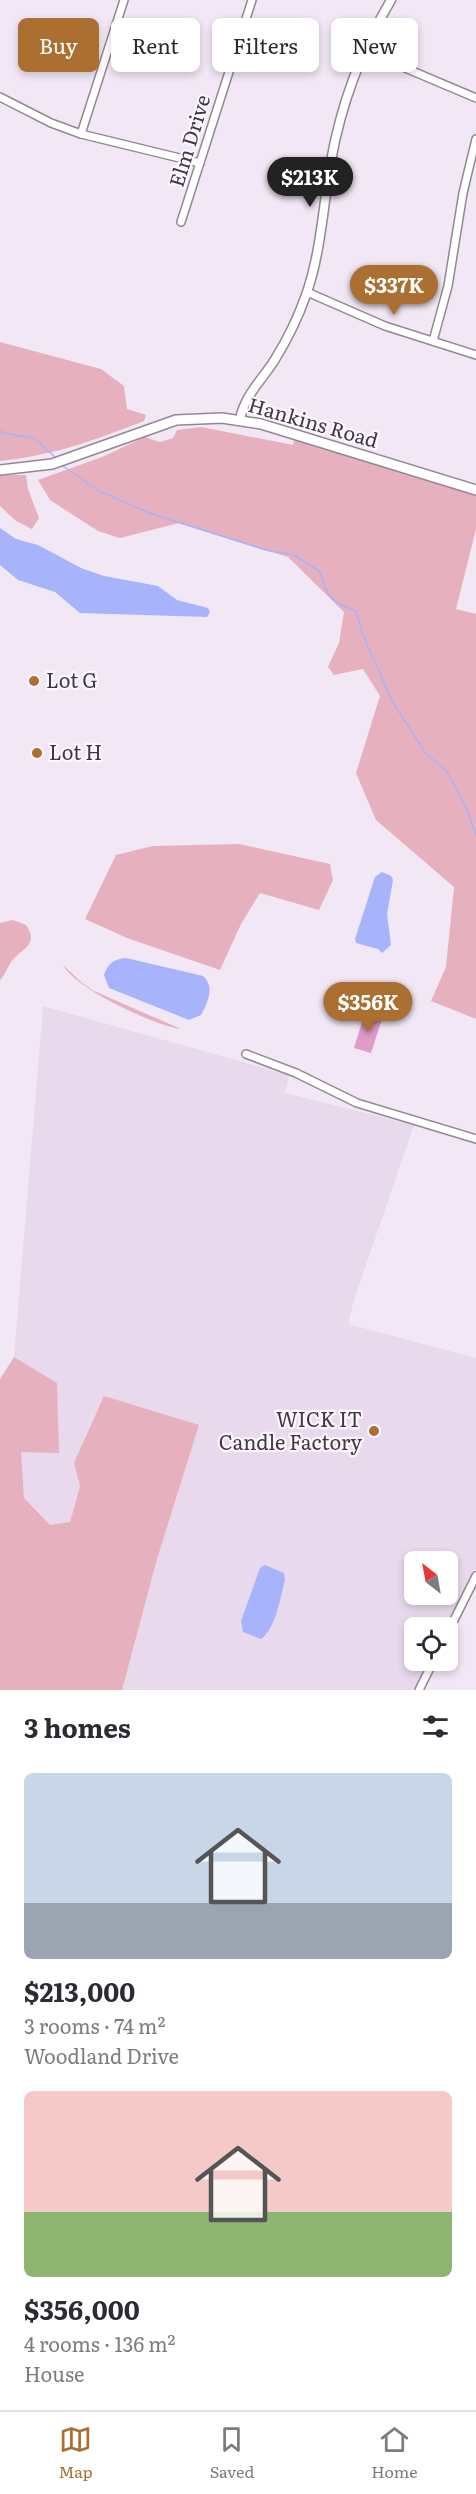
<!DOCTYPE html>
<html lang="en">
<head>
<meta charset="utf-8">
<style>
  :root { --surface:#fff; --page:#f7f7f7; --text:#2b2b33; --muted:#7c7c81; --line:#e1e1e2; --accent:#ab7031 }
  body { margin:0; font-family:Literata,serif; background:var(--page); color:var(--text); height:100vh; display:flex; flex-direction:column; font-size:22px; white-space:nowrap }
  * { box-sizing:border-box; margin:0 }
  p { font-size:20px; color:var(--muted) }
  .icon { flex:none; width:33px; height:33px; fill:none; stroke:currentColor; stroke-width:2; stroke-linecap:round; stroke-linejoin:round }
  .map { position:relative; height:1690px; overflow:hidden }
  .panel { display:flex; flex-direction:column; background:var(--surface); flex:1 }
  .panel>* { flex:none }
  .hud { position:absolute; left:18px; top:18px; width:441px; height:54px; display:flex; gap:12px }
  .needle { width:39px; rotate:329deg }
  .fabs { position:absolute; left:404px; top:1551px; display:grid; gap:12px }
  .fabs a { display:grid; place-items:center; width:54px; height:54px; border-radius:9px; background:var(--surface); box-shadow:0 3px 9px #0003; font-size:30px }
  .price { position:absolute; translate:-50% -51px; padding:0 14px; border-radius:21px; background:var(--accent); color:#fff; font-size:20px; line-height:39px; filter:drop-shadow(0 2px 3px #0008) }
  .price::after { content:''; position:absolute; left:50%; top:36px; width:18px; height:14px; margin-left:-9px; background:inherit; clip-path:polygon(0 0,100% 0,50% 100%) }
  .price.on { background:#222; color:#fff }
  ul { padding:0; list-style:none }
  li { display:grid; align-content:center; gap:12px; height:318px; padding:0 24px }
  li span { display:grid; place-items:center; height:186px; border-radius:9px; color:#555 }
  li>.icon { margin-inline-start:auto }
  span .icon { width:108px; height:108px; fill:#fffc; stroke-width:1 }
  li b { font-size:26px }
  h2 { display:flex; justify-content:space-between; align-items:center; height:72px; padding:0 24px; font-size:26px }
  .chip { padding:0 21px; border-radius:9px; background:var(--surface); box-shadow:0 3px 9px #0003; font-size:21px; line-height:54px }
  .chip.on { background:var(--accent); color:#fff }
  .tab-bar { display:flex; justify-content:space-around; align-items:center; height:84px; border-top:2px solid var(--line); background:var(--surface); font-size:16px; color:var(--muted) }
  .tab-bar a { display:grid; justify-items:center; gap:3px }
  .tab-bar .on { color:var(--accent) }
  .map>svg:first-child { display:block }
  .built { fill:#e9d9ed; fill-rule:evenodd }
  .green { fill:#e6b0be }
  .water { fill:#a7b3fa }
  .lines { fill:none; stroke-linecap:round; stroke-linejoin:round }
  .stream { stroke:#a7b3fa; stroke-width:1.5 }
  .building { fill:#e09bc9 }
  .minor-casing { stroke:#928895; stroke-width:10 }
  .tertiary-casing { stroke:#928895; stroke-width:11 }
  .secondary-casing { stroke:#928895; stroke-width:12 }
  .minor { stroke:#fff; stroke-width:7 }
  .tertiary { stroke:#fff; stroke-width:8 }
  .secondary { stroke:#fff; stroke-width:9 }
  .poi-dot { fill:#ab7031; stroke:#fdf6ff; stroke-width:2 }
  .labels { text-anchor:middle; stroke-width:4.5; stroke-linejoin:round; paint-order:stroke }
  .street-label { font-size:20px; fill:#3d393e; stroke:#fdf6ff }
  .poi-label { font-size:20px; fill:#3d393e; stroke:#fdf6ff; text-anchor:start }
</style>
</head>
<body>
<div class="map">
<svg width="476" height="1690" viewBox="0 0 476 1690">
  <rect width="100%" height="100%" fill="#f2e7f5"/>
  <path class="built" d="M43 1006 289 1075 285 1093 414 1125 354 1300 348 1324 476 1358V1568L446 1627 414 1628V1660L429 1661 415 1690H122L157 1559 199 1425 74 1463 80 1486 70 1522 50 1525 24 1498 14 1357ZM414 1562H447V1594H414Z"/>
  <g class="green">
    <path d="M0 342 101 369 124 386 127 409 146 415 144 421C92 441 55 455 0 461Z"/>
    <path d="M201 427 293 445 295 435 476 490V529L456 609 476 614V1019L431 1001 446 967 454 887 376 820 356 773 380 696 363 669 334 675 328 667 339 643 344 612 288 557 179 523 120 538 98 531 50 500 38 480 102 457 145 437 160 442 173 438 177 430Z"/>
    <path d="M0 475H26L28 489 39 518 32 529 16 521 0 506Z"/>
    <path d="M239 844 330 864 333 880 319 910 260 893 241 924 220 970 127 938 85 919 116 855 153 846Z"/>
    <path d="M13 920 26 925C40 946 21 948 11 962 7 968 5 975 0 980V923Z"/>
    <path d="M63 965 81 982 94 991 181 1029C155 1026 76 989 63 965Z"/>
    <path d="M14 1357 57 1383 59 1453 21 1452 24 1498 50 1525 70 1522 80 1486 74 1463 104 1396 199 1425 157 1559 122 1690H0V1379Z"/>
  </g>
  <g class="water">
    <path d="M0 528 16 539 38 545 81 568 104 576 158 586 177 600 208 608 210 612 207 617 80 613 55 592 18 580 0 565Z"/>
    <path d="M382 872 391 876 393 880 387 914 391 945 382 953 378 949 356 943 355 939 375 877Z"/>
    <path d="M126 958 203 976C215 987 208 1002 201 1015L189 1020 109 988 104 975C108 963 114 959 126 958Z"/>
    <path d="M265 1565 284 1573 285 1580C280 1598 276 1628 261 1639L243 1632 241 1621 260 1568Z"/>
  </g>
  <g class="lines">
    <g class="stream">
      <path d="M0 430 3 433 34 438 55 457"/>
      <path d="M63 466 99 491 152 514 266 550 294 555 320 572C328 599 330 601 356 611L362 633 392 701 426 754 446 770 466 807 476 835"/>
    </g>
  </g>
  <path class="building" d="M365 1013 382 1019 371 1053 354 1048Z"/>
  <g class="lines">
    <g class="minor-casing">
      <g id="minor">
        <path d="M365 51 476 98"/>
        <path d="M0 97 51 123 81 134 200 163"/>
        <path d="M81 134 124 0"/>
        <path d="M181 222 252 0"/>
        <path d="M307 292 385 326 476 355"/>
        <path d="M433 341 448 286 463 193 476 139"/>
        <path d="M246 1054 296 1073 357 1103 476 1139"/>
        <path d="M447 1634 476 1576"/>
        <path d="M419 1690 434 1660"/>
      </g>
    </g>
    <g class="tertiary-casing">
      <path id="tertiary" d="M240 419C245 395 261 381 274 361 287 340 298 318 306 295 321 253 323 206 331 161 341 105 362 49 391 0"/>
    </g>
    <g class="secondary-casing">
      <path id="secondary" d="M0 470 52 464 176 420 222 418 261 424 476 490"/>
    </g>
    <use href="#minor" class="minor"/>
    <use href="#tertiary" class="tertiary"/>
    <use href="#secondary" class="secondary"/>
  </g>
  <g class="poi-dot">
    <circle cx="34" cy="681" r="6"/>
    <circle cx="37" cy="753" r="6"/>
    <circle cx="374" cy="1431" r="6"/>
  </g>
  <g class="labels">
    <g class="street-label">
      <text transform="translate(190 141) rotate(-73)" y="7">Elm Drive</text>
      <text transform="translate(313 423) rotate(16)" y="7">Hankins Road</text>
    </g>
    <g class="poi-label">
      <text x="46" y="688">Lot G</text>
      <text x="49" y="760">Lot H</text>
      <text x="362" y="1427" text-anchor="end">WICK IT<tspan x="362" dy="23">Candle Factory</tspan></text>
    </g>
  </g>
</svg>
<div class="fabs">
<a><svg class="needle" viewBox="-14 -14 28 28"><path d="M0-13l5 13h-10z" fill="#e53935"/><path d="M0 13l5-13h-10z" fill="#7c7c81"/></svg></a>
<a><svg class="icon" aria-label="locate" viewBox="0 0 24 24"><circle cx="12" cy="12" r="6"/><path d="M12 2v4M12 18v4M2 12h4M18 12h4"/></svg></a>
</div>
<b class="price on" style="left:310px;top:208px">$213K</b>
<b class="price" style="left:394px;top:316px">$337K</b>
<b class="price" style="left:368px;top:1033px">$356K</b>
<div class="hud">
<a class="chip on">Buy</a>
<a class="chip">Rent</a>
<a class="chip">Filters</a>
<a class="chip">New</a>
</div>
</div>
<section class="panel">
<h2>3 homes<svg class="icon" aria-label="filters" viewBox="0 0 24 24"><path d="M4 7h16M4 17h16"/><circle cx="9" cy="7" r="2"/><circle cx="15" cy="17" r="2"/></svg></h2>
<ul>
<li><span style="background:linear-gradient(#c9d6e8 70%,#9aa5b1 0)"><svg class="icon" aria-label="home" viewBox="0 0 24 24"><path d="M3 11l9-7 9 7M6 9v11h12V9"/></svg></span><div><b>$213,000</b><p>3 rooms · 74 m²</p><p>Woodland Drive</p></div></li>
<li><span style="background:linear-gradient(#f6c9c9 65%,#8fb573 0)"><svg class="icon" aria-label="home" viewBox="0 0 24 24"><path d="M3 11l9-7 9 7M6 9v11h12V9"/></svg></span><div><b>$356,000</b><p>4 rooms · 136 m²</p><p>House</p></div></li>
</ul>
</section>
<nav class="tab-bar">
<a class="on"><svg class="icon" aria-label="map" viewBox="0 0 24 24"><path d="M3 6l6-2 6 2 6-2v14l-6 2-6-2-6 2zM9 4v14M15 6v14"/></svg>Map</a>
<a><svg class="icon" aria-label="saved" viewBox="0 0 24 24"><path d="M7 4h10v16l-5-4-5 4z"/></svg>Saved</a>
<a><svg class="icon" aria-label="home" viewBox="0 0 24 24"><path d="M3 11l9-7 9 7M6 9v11h12V9"/></svg>Home</a>
</nav>
</body>
</html>
